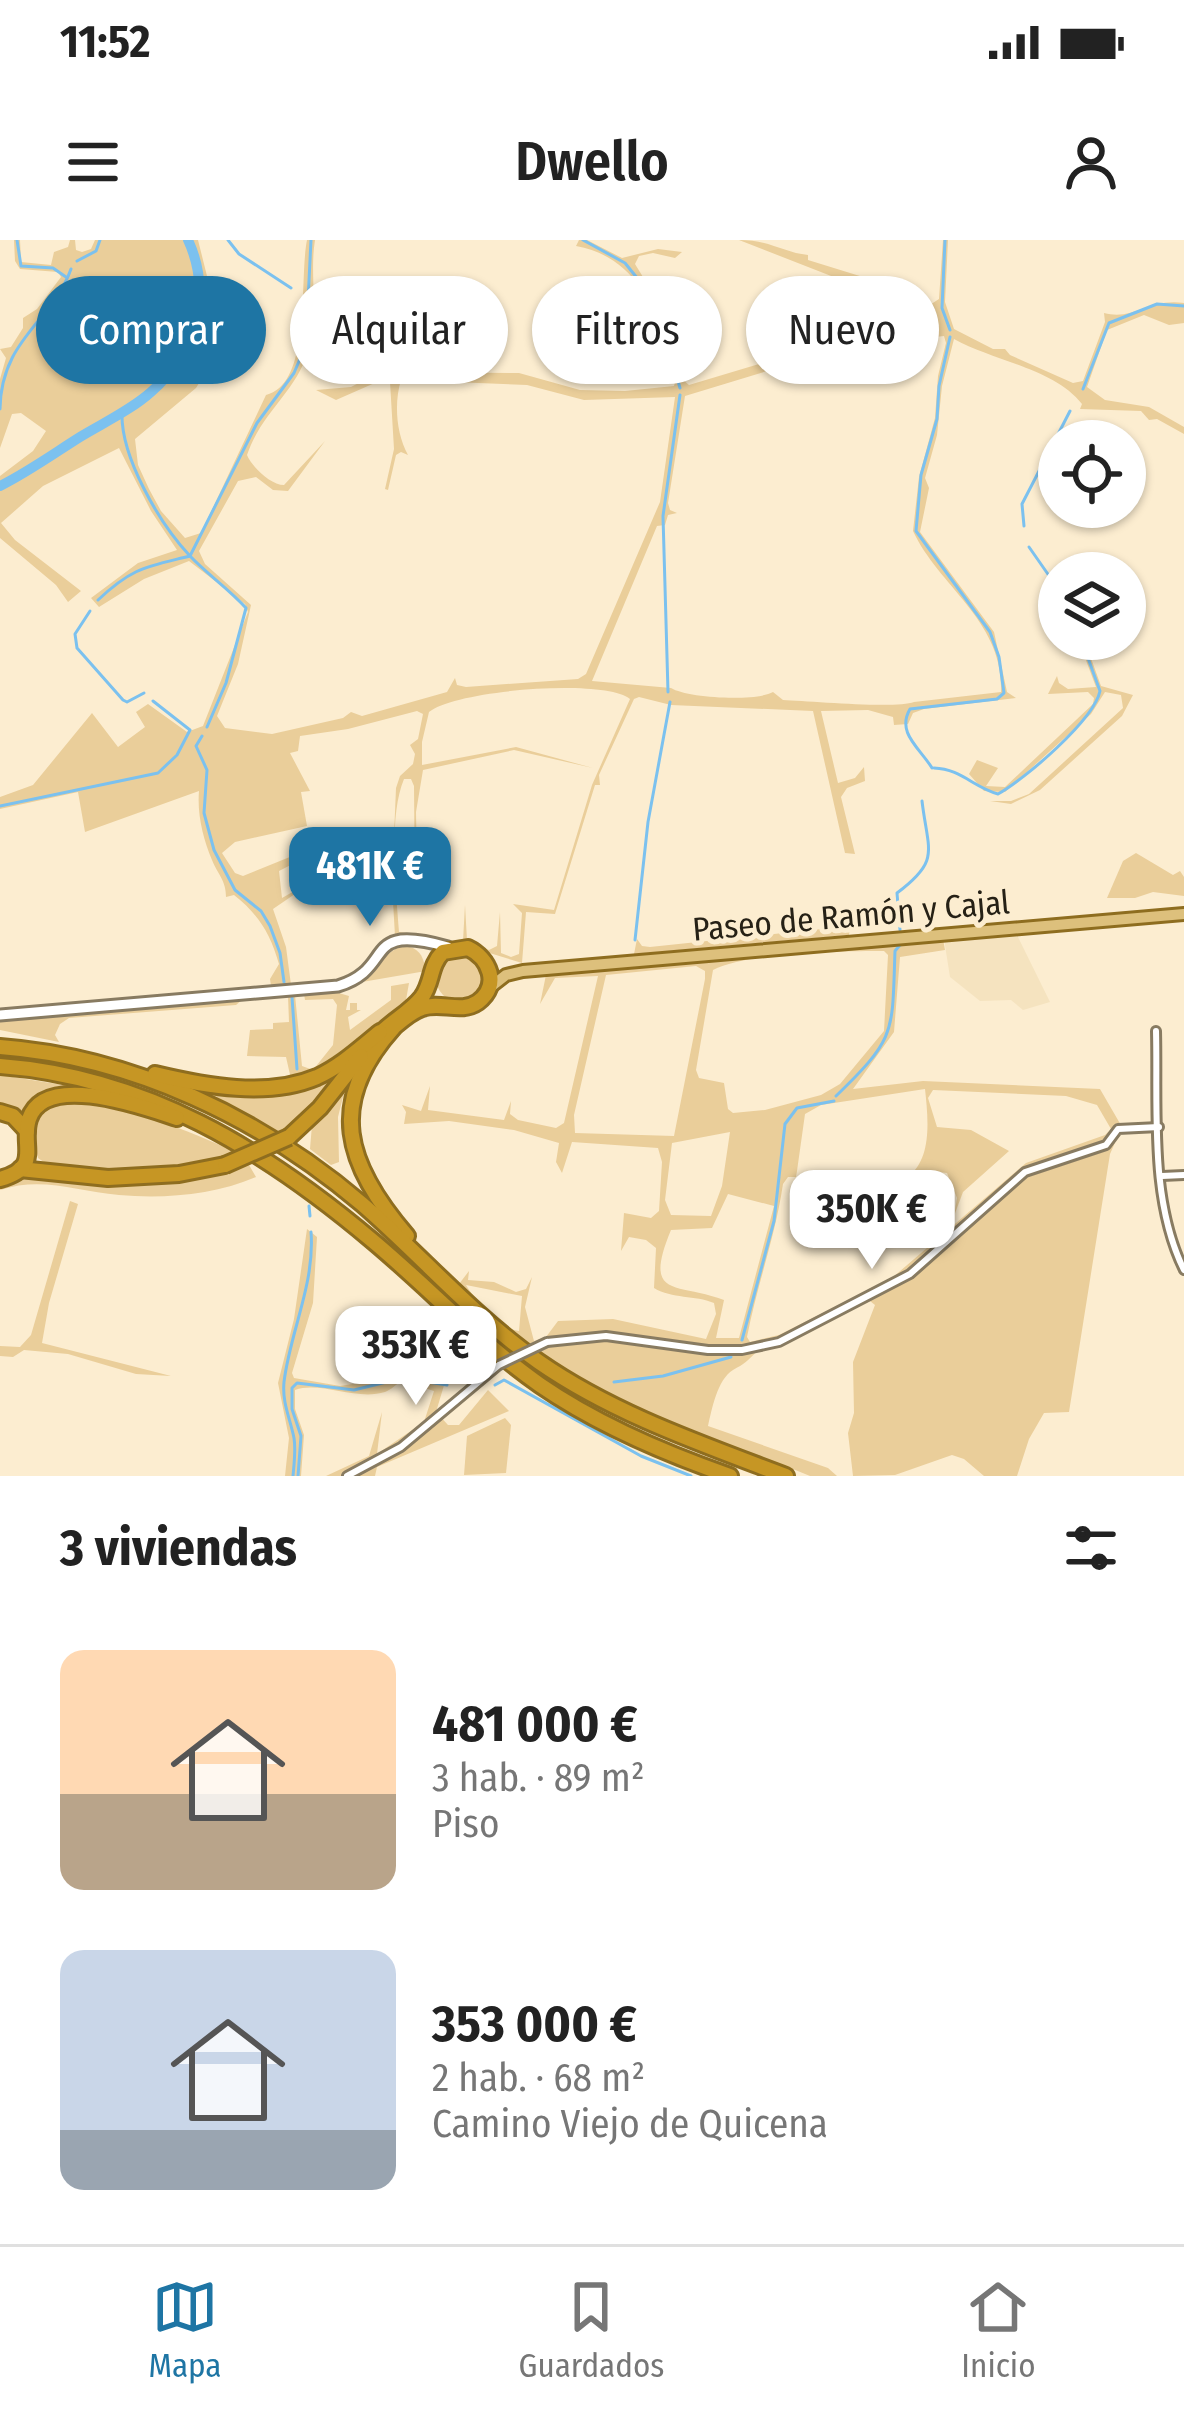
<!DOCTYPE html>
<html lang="es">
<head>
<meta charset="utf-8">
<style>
  :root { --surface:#fff; --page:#f6f6f6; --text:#222; --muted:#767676; --line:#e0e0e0; --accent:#1e75a4 }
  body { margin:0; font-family:"Fira Sans Condensed",sans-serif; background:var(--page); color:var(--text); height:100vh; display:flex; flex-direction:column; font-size:45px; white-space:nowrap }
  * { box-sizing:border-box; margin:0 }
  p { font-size:39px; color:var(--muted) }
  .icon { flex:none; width:66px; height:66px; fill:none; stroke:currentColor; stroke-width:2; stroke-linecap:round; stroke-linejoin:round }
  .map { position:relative; height:1236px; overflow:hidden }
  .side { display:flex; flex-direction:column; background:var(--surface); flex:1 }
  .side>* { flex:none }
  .guide { position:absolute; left:36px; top:36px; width:1113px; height:108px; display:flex; gap:24px }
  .buttons { position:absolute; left:1038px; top:180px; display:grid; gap:24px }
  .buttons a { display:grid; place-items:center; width:108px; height:108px; border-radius:50%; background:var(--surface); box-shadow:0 3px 9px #0004; font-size:60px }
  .price { position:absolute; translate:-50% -102px; padding:0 27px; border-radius:24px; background:#fff; color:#222; font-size:39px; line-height:78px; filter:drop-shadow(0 3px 6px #0008) }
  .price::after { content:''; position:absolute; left:50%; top:72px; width:36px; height:27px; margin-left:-18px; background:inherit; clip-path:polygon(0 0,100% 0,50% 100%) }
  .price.on { background:var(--accent); color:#fff }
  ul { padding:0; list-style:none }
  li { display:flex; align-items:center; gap:36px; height:300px; padding:0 60px }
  li span { display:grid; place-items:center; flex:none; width:336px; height:240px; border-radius:24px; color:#555 }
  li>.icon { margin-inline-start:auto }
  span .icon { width:144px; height:144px; fill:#fffc; stroke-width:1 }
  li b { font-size:51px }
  h2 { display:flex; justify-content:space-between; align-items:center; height:144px; padding:0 60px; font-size:51px }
  .chip { padding:0 42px; border-radius:54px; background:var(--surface); box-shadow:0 3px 9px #0004; font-size:42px; line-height:108px }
  .chip.on { background:var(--accent); color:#fff }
  .status { display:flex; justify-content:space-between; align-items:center; height:84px; padding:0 60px; background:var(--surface); direction:ltr }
  .status svg { height:33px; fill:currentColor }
  header { display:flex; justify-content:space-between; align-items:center; height:156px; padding:0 60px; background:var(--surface); font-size:54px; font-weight:600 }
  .tab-bar { display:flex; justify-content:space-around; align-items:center; height:168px; border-top:3px solid var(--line); background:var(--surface); font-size:33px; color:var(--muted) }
  .tab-bar a { display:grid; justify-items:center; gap:6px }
  .tab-bar .on { color:var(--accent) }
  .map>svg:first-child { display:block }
  .built { fill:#f5e3bf }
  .green { fill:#eace9a; fill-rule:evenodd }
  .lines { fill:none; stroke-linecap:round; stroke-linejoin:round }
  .stream { stroke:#7bc1ef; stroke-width:3 }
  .river { stroke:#7bc1ef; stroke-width:10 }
  .street-casing { stroke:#887b61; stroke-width:12 }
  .secondary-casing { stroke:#887b61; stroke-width:15 }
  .primary-casing { stroke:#8e6d1f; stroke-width:16 }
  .highway-casing { stroke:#8e6d1f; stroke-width:20 }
  .street { stroke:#fff; stroke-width:6 }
  .secondary { stroke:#fff; stroke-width:9 }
  .primary { stroke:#ddc07c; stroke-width:10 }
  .highway { stroke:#c69624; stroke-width:14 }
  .street-bridge-casing { stroke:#887b61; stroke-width:12; stroke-linecap:butt }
  .highway-bridge-casing { stroke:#8e6d1f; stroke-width:20; stroke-linecap:butt }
  .street-bridge { stroke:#fff; stroke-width:6 }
  .highway-bridge { stroke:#c69624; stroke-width:14 }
  .labels { text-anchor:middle; stroke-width:10; stroke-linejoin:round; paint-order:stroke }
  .street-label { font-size:33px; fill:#262116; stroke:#fcedd0 }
</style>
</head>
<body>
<div class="status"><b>11:52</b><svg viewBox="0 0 49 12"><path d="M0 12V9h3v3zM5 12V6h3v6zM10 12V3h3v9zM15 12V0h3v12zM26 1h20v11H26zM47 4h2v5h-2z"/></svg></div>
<header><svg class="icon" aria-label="menu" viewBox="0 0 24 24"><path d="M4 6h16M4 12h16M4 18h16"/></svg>Dwello<svg class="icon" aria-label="person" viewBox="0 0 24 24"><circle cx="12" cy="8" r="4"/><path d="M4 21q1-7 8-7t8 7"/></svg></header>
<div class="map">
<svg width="1184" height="1236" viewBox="0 0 1184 1236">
  <rect width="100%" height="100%" fill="#fcedd0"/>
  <path class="built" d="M1016 693 1050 762 1023 770 1011 760 980 761 950 737 944 699Z"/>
  <g class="green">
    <path d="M14 0H20L21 22 51 25 54 12 68 7 70 0H75L76 10 82 12 91 9 95 0H198L213 60 229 76 220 82 222 121 212 122 196 148 135 199 138 225 149 249 161 271 185 298 201 293 266 155C312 144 299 39 307 0H315C309 36 320 78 308 112 295 153 261 173 247 215 252 227 271 245 284 245L325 201 288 251 273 250 256 237 238 241 199 311 205 324 251 365 238 424 217 476 225 488 272 494 343 478 351 472 362 476 447 452 455 438 457 445 466 447 578 439 586 434 660 262 675 157 584 160 527 145 401 140C394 163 396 193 408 215L401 212 396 215 388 250 385 249 394 209 390 142H377L336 160 316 150 351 147 376 134 377 125 359 98 365 85 375 81 371 90 374 101 389 122 407 132 519 133 580 150 625 151 674 146C679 131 670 116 665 100 650 55 627 15 576 6L579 0H587L622 18 658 9 682 12 675 18 653 13 639 16 635 24 659 63 682 139 689 145 832 102 935 90 849 43 739 0C770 0 784 13 808 15V20L863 37 881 53 922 70 939 59 943 0H948L945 62 954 89 993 109H1005L1010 115 1073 143 1083 141 1105 82 1104 73C1134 81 1148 58 1184 63V83L1169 85 1144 75 1107 90 1087 147 1105 160 1149 167 1184 187V194L1157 179 1149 180 1141 171 1080 169 1082 164C1054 128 993 121 954 99L942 146 937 195 925 238 929 248 920 292 994 392 1007 452 1016 458 924 469 913 473 908 484 894 485 893 477 868 470 821 471 838 543 855 538 864 527 865 541 847 548 841 557 855 614 845 613 813 471 671 465 639 457 634 459 599 535 600 545H595L555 674 526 672 522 723 460 704 463 701 465 665 467 700 489 710 497 706 500 672 501 713 511 717 519 714 522 673 513 664 554 670 592 545 630 459C604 438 455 450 429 472L422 502V525L516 507 593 528 514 510 423 530 416 572 417 629 423 636 418 657 431 662H415L414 546 411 539H404C388 577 396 650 399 692L431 696V699L408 694 395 696 392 644 396 548 400 536 413 524 415 514 410 505 418 499 423 474 417 471 348 489 300 496 298 511 290 513 310 551 301 552 307 586 235 602 222 613 235 633 243 636 312 608 314 613 279 631 282 658 324 634 273 669 286 707 291 745 271 746 270 739 279 724C270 693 259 675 234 655L226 657C226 640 218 635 212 620 203 599 197 574 199 551L85 592 78 552 0 569V557L33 545 92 473 118 507 145 487 136 472 148 464 187 492 203 486 248 372 245 364 189 321 144 339 99 367 91 358 138 323 177 310 151 271 119 208 43 246 1 283 15 300 81 351 68 362 56 345 0 298V236L33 211 46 191 21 173 12 174 0 208V139L6 118 0 109 11 107 23 88V78L37 69 61 37 58 32 20 29 15 21ZM944 96 946 103 938 136 935 178 919 237 913 291C939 347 1004 381 1001 452L914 462C896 469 809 461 783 460L773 452C755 462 687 458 671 448L592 441 657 286 665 285 668 275 677 273 670 270 668 263 685 156 846 107Z"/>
    <path d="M1078 399H1084L1101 446 1133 455 1122 476 1040 550 1011 564 990 561H1011L1029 554 1123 468 1121 455 1105 452 1091 474 1005 552 984 551 969 534 977 520 998 528 986 546 1005 547 1093 464 1094 458 1088 452 1048 454 1057 436 1059 443 1068 449 1096 447Z"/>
    <path d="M1136 613 1173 635 1180 631 1184 637V656L1153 652 1135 658H1107L1123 621Z"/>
    <path d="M850 686 849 695 634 714 637 699 642 706 650 707Z"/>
    <path d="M943 699 945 710 900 717 894 792 853 849 923 841 1100 849 1122 887 1110 914 1069 1172 1044 1173 1029 1199 1017 1236H984L964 1219 952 1215 895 1235 853 1236 848 1193 854 1173 853 1122 875 1065 870 1061 757 1111C748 1121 744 1124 733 1130 717 1140 712 1169 708 1186L828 1228 837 1236H810C696 1189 534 1147 459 1044L469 1031 468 1040 494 1042 516 1052 526 1049 532 1037 525 1067 534 1101 546 1097 558 1081 613 1079 706 1099 716 1074 714 1063C695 1055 672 1059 654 1048L656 1008 646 1000 629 997 621 1011 624 973 651 978 659 971 662 922 658 908 572 902 562 933 556 922 559 903 514 890 449 881 404 884 406 872 402 865 421 871 430 846 428 870 504 880 511 861 510 874 518 880 556 888 564 883 598 736 555 738 540 764 546 735ZM884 711 888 715 884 791 840 844 821 855 765 870 733 873 728 869 724 843 699 838 696 830 713 730C749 712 842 711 884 711ZM696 726 705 731V739L674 896 575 893 574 875 606 735ZM925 849C928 877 933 920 907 937L909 946 931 931 947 933 957 958 954 976 963 952 1009 911 971 890 937 887 928 858 933 850 1066 856 1097 865 1111 889 1105 895 1026 923 892 1038 779 1095 750 1102 747 1097C757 1045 775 998 783 944L788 937H796L797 931 805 874 821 865ZM730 892 722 946 711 976 671 975 665 960 672 903ZM728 954 774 966 739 1098H716L724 1060C677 1042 642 1060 671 990L712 988ZM466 1045 522 1056 519 1091C498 1088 477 1063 466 1045Z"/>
    <path d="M400 706C418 706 423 714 426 731L362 742 382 718Z"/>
    <circle cx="460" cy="738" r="24"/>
    <path d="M409 743 406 760 333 821 317 832 291 839 286 817 247 816 250 790 273 789V783L289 782 288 756 295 755 302 826 313 830 333 805 337 765 333 759 305 760 304 754 332 751 349 756 346 770H350V763H357V770H361L348 777 350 790 391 760V746Z"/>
    <path d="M243 759 236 765 69 778 60 784 55 795 59 802 0 790V779Z"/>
    <path d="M346 825 315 864 277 897 157 838 251 852Z"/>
    <path d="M0 835 95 850C62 847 43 848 23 877L0 865Z"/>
    <path d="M346 845 338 877 339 922 331 925 310 909 312 885Z"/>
    <path d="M65 859C128 867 183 888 240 914 198 924 72 946 38 918 30 889 34 868 65 859Z"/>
    <path d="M249 925 256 937C214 955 164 959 119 955 77 951 41 936 0 950V944C40 930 78 944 120 945 164 945 206 936 249 925Z"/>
    <path d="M70 961 78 964 49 1063 42 1103 171 1136 136 1134 68 1114 24 1110 13 1117 0 1116V1106L20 1107 31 1095Z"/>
    <path d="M307 989 317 997 313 1063 292 1133 294 1138 340 1146 371 1141 376 1144 389 1140 394 1129 445 1142 436 1172 448 1185H459L488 1150 509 1171 377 1227 375 1236H326L369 1216 382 1172 377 1214 424 1182 434 1151 402 1141C396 1144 391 1150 385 1152 356 1161 321 1141 295 1150V1169L304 1195 301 1236H285L289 1198 278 1143 294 1079Z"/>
    <path d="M505 1178 511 1185 506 1233 464 1235 467 1196Z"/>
  </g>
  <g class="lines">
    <g class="stream">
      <path d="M17 0 21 26 53 28 66 37"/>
      <path d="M228 0 239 14 291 48"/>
      <path d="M583 0 625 23 654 59 680 148"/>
      <path d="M945 0 942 68 950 90"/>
      <path d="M77 21 96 11 100 0"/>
      <path d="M308 61 311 0"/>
      <path d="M1083 149 1109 83 1157 64 1184 66"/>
      <path d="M0 169C1 99 52 82 71 29"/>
      <path d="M122 171C120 216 159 283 190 316 207 334 229 349 246 368L226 443 207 487"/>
      <path d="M1024 286 1022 264 1070 171"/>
      <path d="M1029 307 1059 350"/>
      <path d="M98 360C133 327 146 327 190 316L257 183 294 133 305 107 307 69"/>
      <path d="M90 371 75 394 77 408 123 460 127 462 144 453"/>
      <path d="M668 452 663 276 680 155"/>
      <path d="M202 496 196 506 207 530 204 573 214 610 235 650 261 671 270 686 280 713 284 742"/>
      <path d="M932 528C920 508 896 493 910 469L997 459 1004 453 999 417 990 392 916 291 921 235 937 179 939 146 950 97"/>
      <path d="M934 528C961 529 973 547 998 554 1025 539 1094 480 1100 451L1081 399"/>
      <path d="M0 566 158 533 177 515 190 490 153 461"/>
      <path d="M900 690 897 653C941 620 928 612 922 561"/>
      <path d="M635 700 648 582 670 462"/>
      <path d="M292 757 297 829"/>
      <path d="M836 856C897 797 892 793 895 711L900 705"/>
      <path d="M309 966 310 976"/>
      <path d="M742 1100 774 981 785 884 797 868 834 861"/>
      <path d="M614 1142 663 1136 731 1117"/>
      <path d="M495 1145 504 1140 641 1216 691 1236"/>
      <path d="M293 1236C294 1224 296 1210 294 1198 290 1178 282 1163 284 1142 290 1092 315 1044 311 992"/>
      <path d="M298 1236 301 1196 292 1169V1148L297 1143 354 1150 403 1138 447 1145"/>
    </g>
    <path class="river" d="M0 246C28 232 53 214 80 197 103 183 131 170 151 152 195 114 213 54 188 0"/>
    <g class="street-casing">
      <g id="street">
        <path d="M1156 791C1158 869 1149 959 1184 1030"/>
        <path d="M1162 936 1184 935"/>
        <path d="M547 1102 606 1096 708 1110H742L779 1102 910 1034 1025 932 1106 905 1118 889 1159 887"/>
        <path d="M347 1236 401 1207 499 1125"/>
      </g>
    </g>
    <g class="secondary-casing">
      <path id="secondary" d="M0 775 338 746C397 728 359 682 448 707"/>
    </g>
    <g class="primary-casing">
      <path id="primary" d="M488 749 506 735 523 731 1184 674"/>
    </g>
    <g class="highway-casing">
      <g id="highway">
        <path d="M393 788C326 863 345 924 407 996"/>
        <path d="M384 790C396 779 412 770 422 757 433 742 429 726 443 712L468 708C489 718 501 745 478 762 461 774 441 761 422 768 410 772 400 782 390 790"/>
        <path d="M0 807C133 817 261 878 362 964 422 1016 473 1076 539 1122 614 1174 702 1204 786 1236"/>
        <path d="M0 826C146 837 264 909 374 1002 430 1049 480 1103 540 1145 598 1185 664 1213 730 1236"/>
        <path d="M155 834C205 846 268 858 317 837 341 826 360 808 380 792"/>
        <path d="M0 872 13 876 27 891"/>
        <path d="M289 897 320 868 361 816"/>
        <path d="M20 929 108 938 179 934 225 925"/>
        <path d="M0 939C43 927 20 906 29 879 45 831 143 867 177 878"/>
      </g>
    </g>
    <use href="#street" class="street"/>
    <use href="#secondary" class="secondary"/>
    <use href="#primary" class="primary"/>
    <use href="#highway" class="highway"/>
    <g class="street-bridge-casing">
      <path id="street-bridge" d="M499 1125 547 1102"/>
    </g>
    <g class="highway-bridge-casing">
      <path id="highway-bridge" d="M225 925 289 897"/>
    </g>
    <use href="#street-bridge" class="street-bridge"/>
    <use href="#highway-bridge" class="highway-bridge"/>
  </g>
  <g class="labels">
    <g class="street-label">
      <text transform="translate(851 675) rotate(-5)" y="12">Paseo de Ramón y Cajal</text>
    </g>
  </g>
</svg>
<div class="buttons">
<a><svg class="icon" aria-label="locate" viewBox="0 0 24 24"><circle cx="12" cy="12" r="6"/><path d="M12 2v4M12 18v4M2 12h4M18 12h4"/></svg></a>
<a><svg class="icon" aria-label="layers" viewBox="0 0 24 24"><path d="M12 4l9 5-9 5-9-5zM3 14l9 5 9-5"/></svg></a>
</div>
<b class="price on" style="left:370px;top:689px">481K €</b>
<b class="price" style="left:872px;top:1032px">350K €</b>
<b class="price" style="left:416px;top:1168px">353K €</b>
<div class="guide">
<a class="chip on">Comprar</a>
<a class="chip">Alquilar</a>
<a class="chip">Filtros</a>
<a class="chip">Nuevo</a>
</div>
</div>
<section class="side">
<h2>3 viviendas<svg class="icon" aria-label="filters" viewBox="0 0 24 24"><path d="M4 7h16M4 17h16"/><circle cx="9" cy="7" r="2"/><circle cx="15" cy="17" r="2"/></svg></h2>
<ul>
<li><span style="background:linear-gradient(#ffd9b3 60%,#b9a48a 0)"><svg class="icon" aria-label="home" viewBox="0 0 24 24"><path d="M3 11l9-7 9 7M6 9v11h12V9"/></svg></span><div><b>481 000 €</b><p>3 hab. · 89 m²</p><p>Piso</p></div></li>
<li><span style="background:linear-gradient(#c9d6e8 75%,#9aa5b1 0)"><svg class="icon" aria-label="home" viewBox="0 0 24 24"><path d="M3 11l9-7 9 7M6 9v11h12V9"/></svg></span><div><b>353 000 €</b><p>2 hab. · 68 m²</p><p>Camino Viejo de Quicena</p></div></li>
</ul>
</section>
<nav class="tab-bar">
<a class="on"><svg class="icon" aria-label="map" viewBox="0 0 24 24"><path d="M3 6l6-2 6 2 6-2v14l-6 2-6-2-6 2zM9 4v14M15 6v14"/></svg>Mapa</a>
<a><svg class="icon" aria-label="saved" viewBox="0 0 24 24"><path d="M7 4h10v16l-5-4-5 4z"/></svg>Guardados</a>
<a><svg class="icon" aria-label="home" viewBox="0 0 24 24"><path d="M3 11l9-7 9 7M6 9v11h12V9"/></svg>Inicio</a>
</nav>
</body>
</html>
